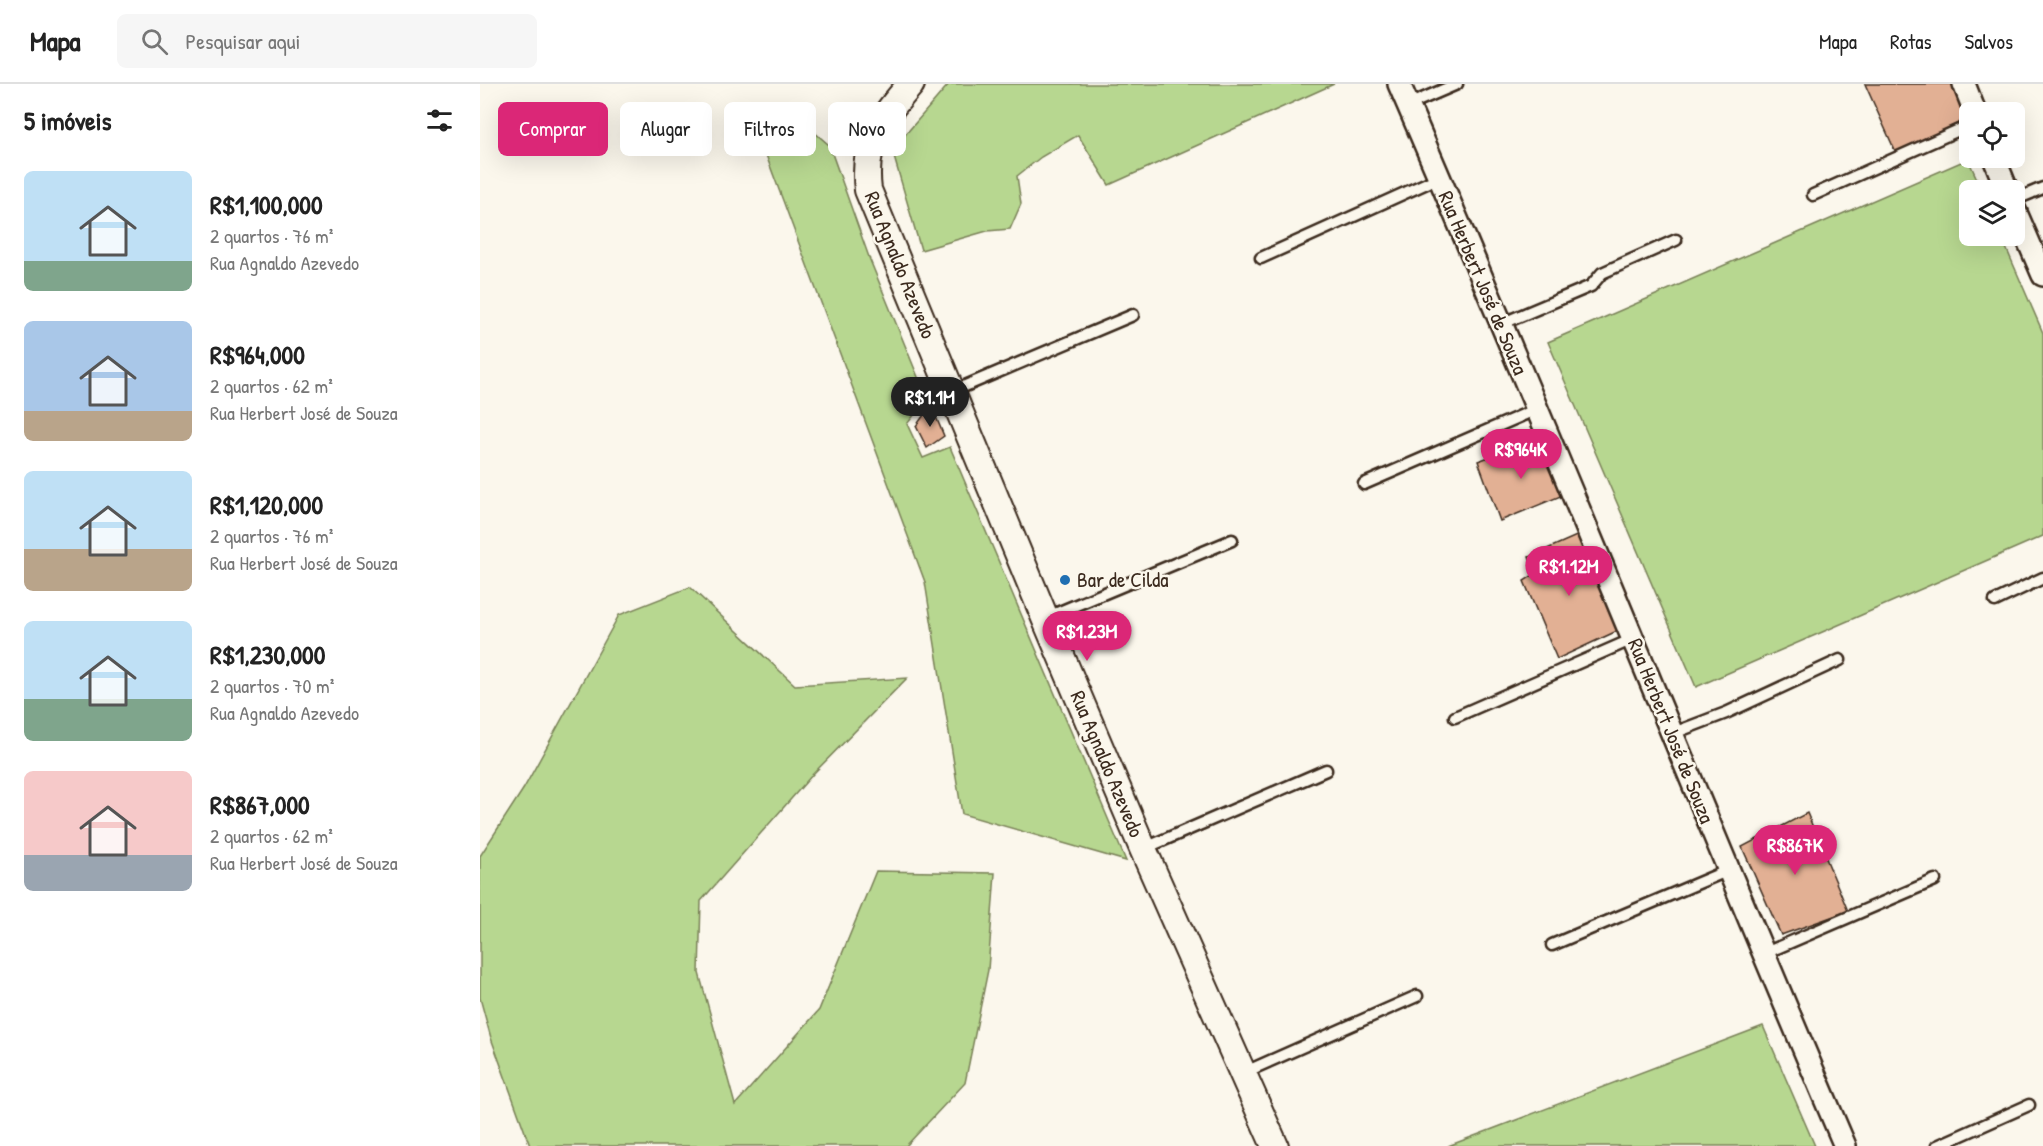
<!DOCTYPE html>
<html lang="pt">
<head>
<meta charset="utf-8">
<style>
  :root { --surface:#fff; --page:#f6f6f6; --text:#222; --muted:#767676; --line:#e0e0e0; --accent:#db2777 }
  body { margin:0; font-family:"Patrick Hand",sans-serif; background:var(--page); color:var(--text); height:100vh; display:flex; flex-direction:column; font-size:22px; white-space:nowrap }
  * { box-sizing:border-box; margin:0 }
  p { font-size:20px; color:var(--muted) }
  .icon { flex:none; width:33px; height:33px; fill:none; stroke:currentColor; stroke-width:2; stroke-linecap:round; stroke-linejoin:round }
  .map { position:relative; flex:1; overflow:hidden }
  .details { display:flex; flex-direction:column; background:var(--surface); width:480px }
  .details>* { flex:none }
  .top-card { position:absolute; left:18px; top:18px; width:570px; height:54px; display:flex; gap:12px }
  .controls { position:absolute; left:1479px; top:18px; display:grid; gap:12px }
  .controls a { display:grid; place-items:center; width:66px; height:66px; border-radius:9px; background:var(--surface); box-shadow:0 6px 24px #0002; font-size:30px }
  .price { position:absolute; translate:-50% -51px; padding:0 14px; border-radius:21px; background:var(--accent); color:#fff; font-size:20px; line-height:39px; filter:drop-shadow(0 2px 3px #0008) }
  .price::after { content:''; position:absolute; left:50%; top:36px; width:18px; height:14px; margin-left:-9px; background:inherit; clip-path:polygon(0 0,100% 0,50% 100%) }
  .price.active { background:#222; color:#fff }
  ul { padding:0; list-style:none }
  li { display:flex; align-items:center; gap:18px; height:150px; padding:0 24px }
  li span { display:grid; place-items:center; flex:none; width:168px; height:120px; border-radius:9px; color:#555 }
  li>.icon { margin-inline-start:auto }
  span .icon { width:72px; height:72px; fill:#fffc; stroke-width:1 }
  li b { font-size:26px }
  h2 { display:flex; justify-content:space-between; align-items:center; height:72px; padding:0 24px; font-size:26px }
  .chip { padding:0 21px; border-radius:9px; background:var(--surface); box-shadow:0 6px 24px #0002; font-size:21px; line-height:54px }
  .chip.active { background:var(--accent); color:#fff }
  header { display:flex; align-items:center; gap:36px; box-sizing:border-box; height:84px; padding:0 30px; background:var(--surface); border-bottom:2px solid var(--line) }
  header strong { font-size:28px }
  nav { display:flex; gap:33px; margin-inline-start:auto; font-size:21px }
  .search { width:420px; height:54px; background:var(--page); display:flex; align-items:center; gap:15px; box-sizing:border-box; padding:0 21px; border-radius:9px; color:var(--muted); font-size:22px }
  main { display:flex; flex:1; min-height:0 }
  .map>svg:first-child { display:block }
  .green { fill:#b7d790; stroke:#798057; stroke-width:1.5 }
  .building { fill:#e2b094; stroke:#3b2a1e; stroke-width:1.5 }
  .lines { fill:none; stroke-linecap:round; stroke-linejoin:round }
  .service-casing { stroke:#3b2a1e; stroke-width:15 }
  .minor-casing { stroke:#3b2a1e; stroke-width:26 }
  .tertiary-casing { stroke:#3b2a1e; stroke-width:30 }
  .service { stroke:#fbf7ec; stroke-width:10 }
  .minor { stroke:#fbf7ec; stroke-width:21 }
  .tertiary { stroke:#fbf7ec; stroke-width:26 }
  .poi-dot { fill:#1f6fb2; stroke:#fbf7ec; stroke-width:2 }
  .labels { text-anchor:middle; stroke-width:5; stroke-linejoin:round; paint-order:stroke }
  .street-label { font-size:21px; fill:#3b2a1e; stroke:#fbf7ec }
  .poi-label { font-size:21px; fill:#3b2a1e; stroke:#fbf7ec; text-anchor:start }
</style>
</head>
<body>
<header>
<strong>Mapa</strong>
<div class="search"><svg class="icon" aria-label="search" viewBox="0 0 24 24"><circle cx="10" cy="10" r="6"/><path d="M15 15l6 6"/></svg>Pesquisar aqui</div>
<nav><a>Mapa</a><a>Rotas</a><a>Salvos</a></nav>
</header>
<main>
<section class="details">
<h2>5 imóveis<svg class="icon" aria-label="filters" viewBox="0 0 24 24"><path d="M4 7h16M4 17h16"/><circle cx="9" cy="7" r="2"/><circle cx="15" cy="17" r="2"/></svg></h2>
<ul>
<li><span style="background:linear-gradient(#bfe0f5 75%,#7fa58c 0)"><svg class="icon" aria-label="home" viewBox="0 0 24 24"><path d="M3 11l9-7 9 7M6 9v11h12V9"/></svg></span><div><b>R$1,100,000</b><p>2 quartos · 76 m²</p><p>Rua Agnaldo Azevedo</p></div></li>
<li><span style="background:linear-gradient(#a9c7e8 75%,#b9a48a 0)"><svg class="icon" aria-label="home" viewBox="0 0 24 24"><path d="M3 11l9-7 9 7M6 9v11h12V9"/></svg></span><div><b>R$964,000</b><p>2 quartos · 62 m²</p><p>Rua Herbert José de Souza</p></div></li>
<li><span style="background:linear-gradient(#bfe0f5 65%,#b9a48a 0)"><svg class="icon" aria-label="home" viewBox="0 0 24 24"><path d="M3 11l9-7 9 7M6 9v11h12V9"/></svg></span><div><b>R$1,120,000</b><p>2 quartos · 76 m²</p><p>Rua Herbert José de Souza</p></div></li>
<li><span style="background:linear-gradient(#bfe0f5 65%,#7fa58c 0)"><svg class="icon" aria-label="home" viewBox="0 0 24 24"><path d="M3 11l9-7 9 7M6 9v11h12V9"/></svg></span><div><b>R$1,230,000</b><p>2 quartos · 70 m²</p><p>Rua Agnaldo Azevedo</p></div></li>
<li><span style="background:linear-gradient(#f6c9c9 70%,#9aa5b1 0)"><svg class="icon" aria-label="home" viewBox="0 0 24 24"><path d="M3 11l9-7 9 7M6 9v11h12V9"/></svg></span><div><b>R$867,000</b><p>2 quartos · 62 m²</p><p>Rua Herbert José de Souza</p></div></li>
</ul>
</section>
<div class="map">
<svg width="1563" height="1062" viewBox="0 0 1563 1062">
  <rect width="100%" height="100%" fill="#fbf7ec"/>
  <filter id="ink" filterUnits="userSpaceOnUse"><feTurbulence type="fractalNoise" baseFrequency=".0167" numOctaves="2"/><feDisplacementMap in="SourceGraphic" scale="12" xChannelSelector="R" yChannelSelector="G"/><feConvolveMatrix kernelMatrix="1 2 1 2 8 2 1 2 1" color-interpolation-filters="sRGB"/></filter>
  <g filter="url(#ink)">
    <g class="green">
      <path d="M469 0H854L629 101 598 51 561 73 537 92 541 120 530 145 507 147 441 166 412 66Z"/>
      <path d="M318 34 349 61 390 176 447 315 427 340 443 374 470 363 646 777 482 730 445 498 273 36Z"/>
      <path d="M1488 75 1502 106H1490V152H1521L1563 249V452L1216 603 1068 258Z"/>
      <path d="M210 503 315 601 427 594 333 690 221 817 219 889 255 1021 339 926 396 787 515 789 508 886 485 999 426 1062H50L11 954 0 914V772L44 704 139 531Z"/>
      <path d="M1283 942 1335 1062H968Z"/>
    </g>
    <g class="building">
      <path d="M1385 0H1474L1487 35 1416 69Z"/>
      <path d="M451 321 464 352 447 364 436 342Z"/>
      <path d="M1056 356 1088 409 1020 437 998 377Z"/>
      <path d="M1101 450 1137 547 1077 575 1044 497 1055 490 1049 473Z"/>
      <path d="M1327 729 1368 827 1301 851 1262 763Z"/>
    </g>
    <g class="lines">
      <g class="service-casing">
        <g id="service">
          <path d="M928 21 977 0"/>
          <path d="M1333 111 1490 41"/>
          <path d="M1534 116 1563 104"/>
          <path d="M781 174 958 94"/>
          <path d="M1021 240 1111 202 1122 189 1196 156"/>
          <path d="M471 308 653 231"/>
          <path d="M884 400 1057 325"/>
          <path d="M1515 517 1563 494"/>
          <path d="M565 534 752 456"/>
          <path d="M975 633 1153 555"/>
          <path d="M1191 650 1246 629 1360 576"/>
          <path d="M663 765 846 686"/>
          <path d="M1072 861 1249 786"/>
          <path d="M1283 870 1455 796"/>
          <path d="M763 989 937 912"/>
          <path d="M1457 1062 1549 1021"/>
        </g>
      </g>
      <g class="minor-casing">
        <g id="minor">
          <path d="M919 0C1072 352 1214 709 1365 1062"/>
          <path d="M1484 0 1495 28"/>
          <path d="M1514 74 1527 106"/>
          <path d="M1534 124 1563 191"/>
        </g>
      </g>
      <g class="tertiary-casing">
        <path id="tertiary" d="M431 0C401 35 382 58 388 106L565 534 663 765 795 1062"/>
      </g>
      <use href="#service" class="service"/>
      <use href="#minor" class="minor"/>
      <use href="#tertiary" class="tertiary"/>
    </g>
  </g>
  <circle class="poi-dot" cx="585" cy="496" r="6"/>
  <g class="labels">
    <g class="street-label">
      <text transform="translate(420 181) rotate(68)" y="7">Rua Agnaldo Azevedo</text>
      <text transform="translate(1003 199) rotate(67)" y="7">Rua Herbert José de Souza</text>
      <text transform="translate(1191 647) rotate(68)" y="7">Rua Herbert José de Souza</text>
      <text transform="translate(627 680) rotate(67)" y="7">Rua Agnaldo Azevedo</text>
    </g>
    <g class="poi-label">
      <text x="597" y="503">Bar de Cilda</text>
    </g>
  </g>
</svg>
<div class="controls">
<a><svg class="icon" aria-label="locate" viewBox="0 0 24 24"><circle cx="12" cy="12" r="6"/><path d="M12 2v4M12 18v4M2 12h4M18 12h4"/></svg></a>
<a><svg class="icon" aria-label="layers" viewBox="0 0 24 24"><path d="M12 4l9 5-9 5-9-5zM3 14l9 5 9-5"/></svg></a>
</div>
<b class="price active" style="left:450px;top:344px">R$1.1M</b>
<b class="price" style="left:1041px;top:396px">R$964K</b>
<b class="price" style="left:1089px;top:513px">R$1.12M</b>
<b class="price" style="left:607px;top:578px">R$1.23M</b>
<b class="price" style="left:1315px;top:792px">R$867K</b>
<div class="top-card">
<a class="chip active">Comprar</a>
<a class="chip">Alugar</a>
<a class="chip">Filtros</a>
<a class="chip">Novo</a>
</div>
</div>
</main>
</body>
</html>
